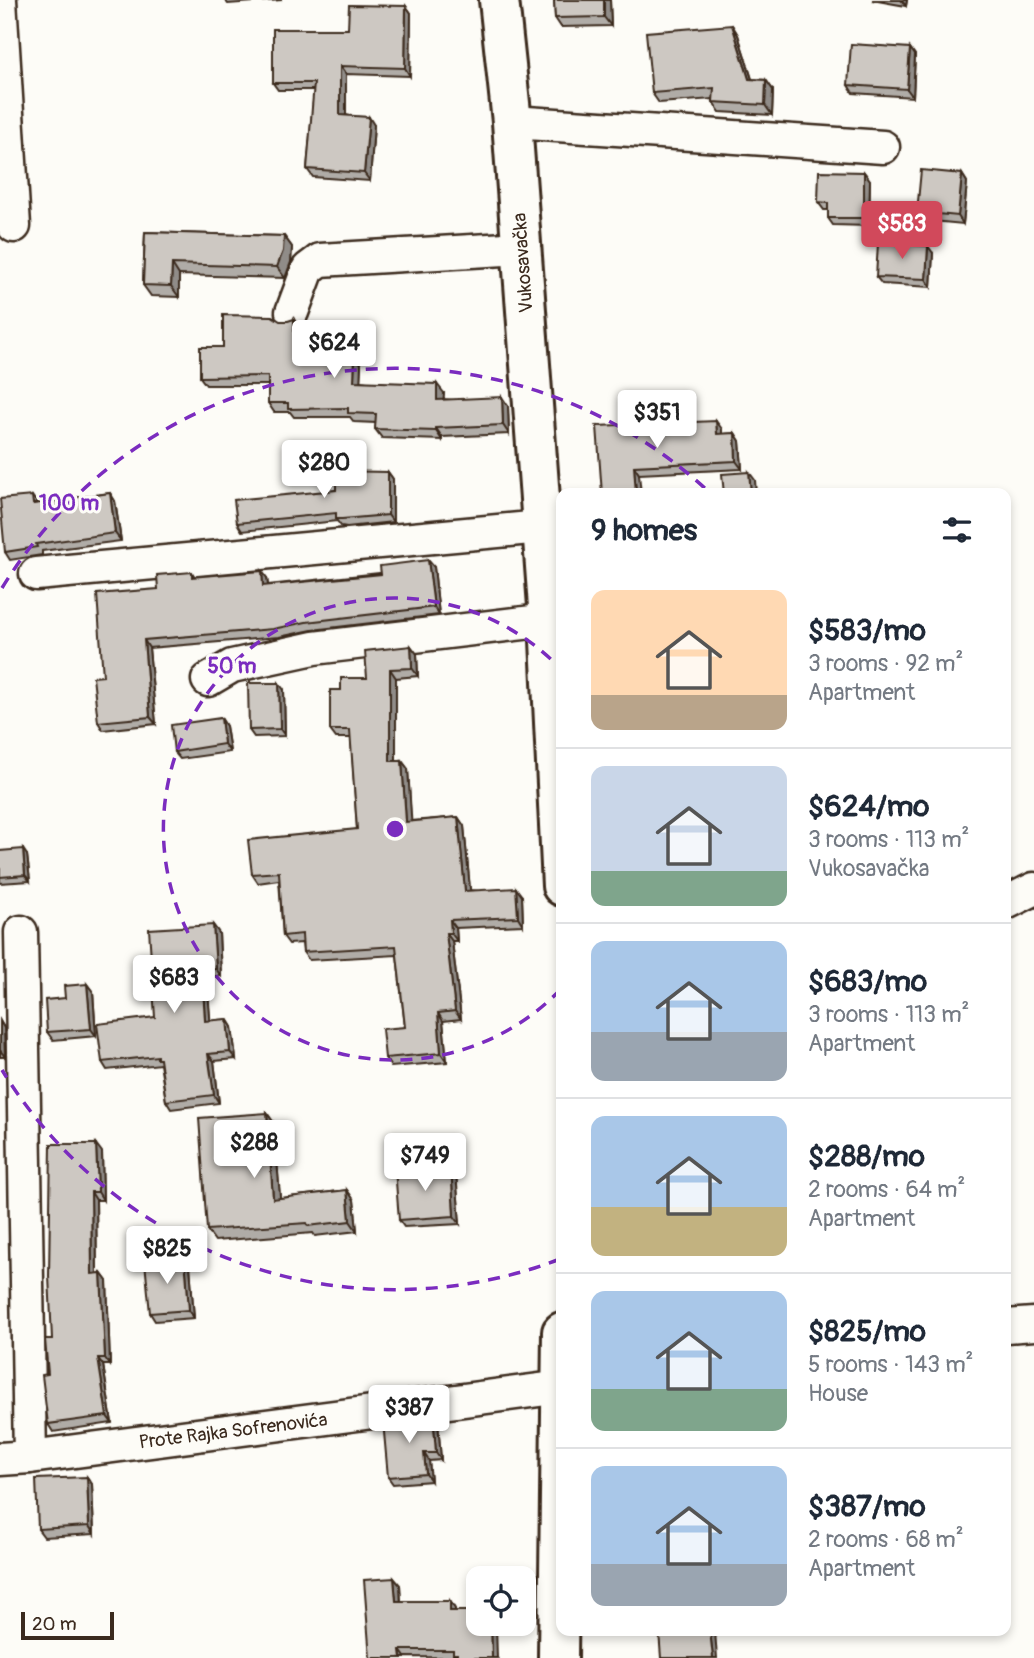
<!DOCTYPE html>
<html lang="en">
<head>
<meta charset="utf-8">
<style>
  :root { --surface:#fff; --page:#f2f2f3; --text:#1f2937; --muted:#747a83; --line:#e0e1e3; --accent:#d1495b }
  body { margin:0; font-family:Pangolin,sans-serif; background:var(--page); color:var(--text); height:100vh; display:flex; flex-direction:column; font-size:26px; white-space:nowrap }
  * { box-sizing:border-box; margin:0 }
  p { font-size:23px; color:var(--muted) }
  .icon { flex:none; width:38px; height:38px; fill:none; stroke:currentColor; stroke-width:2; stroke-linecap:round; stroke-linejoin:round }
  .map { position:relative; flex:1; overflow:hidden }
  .drawer { position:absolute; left:556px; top:488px; width:455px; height:1148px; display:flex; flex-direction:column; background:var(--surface); border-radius:14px; box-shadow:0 4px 10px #0003 }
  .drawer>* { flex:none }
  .tools { position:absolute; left:466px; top:1566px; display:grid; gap:14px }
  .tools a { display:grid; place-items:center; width:70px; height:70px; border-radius:14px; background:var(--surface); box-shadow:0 4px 10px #0003; font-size:35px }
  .scale { position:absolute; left:21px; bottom:18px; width:93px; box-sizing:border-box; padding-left:7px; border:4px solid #3b2a1e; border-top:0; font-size:19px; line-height:24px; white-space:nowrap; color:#3b2a1e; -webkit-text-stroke:5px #fdfcf7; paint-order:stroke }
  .price { position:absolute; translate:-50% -60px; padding:0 16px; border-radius:7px; background:#fff; color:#222; font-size:23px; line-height:46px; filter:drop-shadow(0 2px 4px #0008) }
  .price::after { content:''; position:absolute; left:50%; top:42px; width:21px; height:16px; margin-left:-10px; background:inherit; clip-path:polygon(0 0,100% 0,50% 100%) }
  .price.selected { background:var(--accent); color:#fff }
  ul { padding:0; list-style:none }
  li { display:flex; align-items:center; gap:21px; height:175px; padding:0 35px }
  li+li { border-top:2px solid var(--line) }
  li span { display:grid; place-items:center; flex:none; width:196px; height:140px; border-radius:14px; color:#555 }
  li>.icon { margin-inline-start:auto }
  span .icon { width:84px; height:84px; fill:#fffc; stroke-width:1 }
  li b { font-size:30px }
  h2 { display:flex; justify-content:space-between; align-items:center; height:84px; padding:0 35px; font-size:30px }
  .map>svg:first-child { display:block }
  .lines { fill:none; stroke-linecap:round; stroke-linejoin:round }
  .minor-casing { stroke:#3b2a1e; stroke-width:37 }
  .major-casing { stroke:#3b2a1e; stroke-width:44 }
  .minor { stroke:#fdfcf7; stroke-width:32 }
  .major { stroke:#fdfcf7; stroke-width:38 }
  .wall { fill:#b0aca7; stroke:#3b2a1e; stroke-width:2 }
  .shaded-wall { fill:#908c88; stroke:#3b2a1e; stroke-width:2 }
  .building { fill:#cdc8c2; stroke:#3b2a1e; stroke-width:2 }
  .ring { fill:none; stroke:#7b2cbf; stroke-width:3.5; stroke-dasharray:12 9 }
  .labels { text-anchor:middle; stroke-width:6; stroke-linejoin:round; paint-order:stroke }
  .street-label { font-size:19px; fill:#3b2a1e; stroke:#fdfcf7 }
  .centre { fill:#7b2cbf; stroke:#fdfcf7; stroke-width:3.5 }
  .ring-label { font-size:21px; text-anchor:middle; font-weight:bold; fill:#7b2cbf; stroke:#fdfcf7; stroke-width:6; stroke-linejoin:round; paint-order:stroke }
</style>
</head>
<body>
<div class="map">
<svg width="1034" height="1658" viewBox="0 0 1034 1658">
  <rect width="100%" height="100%" fill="#fdfcf7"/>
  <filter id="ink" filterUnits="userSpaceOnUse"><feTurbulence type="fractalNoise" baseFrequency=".0143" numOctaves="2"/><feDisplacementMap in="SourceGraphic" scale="14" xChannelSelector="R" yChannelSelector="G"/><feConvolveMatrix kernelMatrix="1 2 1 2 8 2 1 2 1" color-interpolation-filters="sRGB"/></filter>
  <g filter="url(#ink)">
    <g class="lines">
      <g class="minor-casing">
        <g id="minor">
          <path d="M0 0 14 226"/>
          <path d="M512 122 883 147"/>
          <path d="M292 312 308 269 320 260 521 248"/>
          <path d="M36 574 541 527"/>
          <path d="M208 680 232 666 314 648 549 620"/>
          <path d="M1006 903 1034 889"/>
          <path d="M21 932 30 1457"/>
          <path d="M1006 1326 1034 1324"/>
          <path d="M0 1459 30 1457 562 1387"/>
        </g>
      </g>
      <g class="major-casing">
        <g id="major">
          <path d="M499 0 512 122 549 620 562 886"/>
          <path d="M558 1658 562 1332"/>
        </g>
      </g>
      <use href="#minor" class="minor"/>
      <use href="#major" class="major"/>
    </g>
    <g class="wall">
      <path d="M225 0H282L228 4Z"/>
      <path d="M554 0H610L611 26 561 27 555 18Z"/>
      <path d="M872 0H907L906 6Z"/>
      <path d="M406 6 411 13 410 76 346 74V115L374 125 370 181 313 177 307 169 314 90H278L273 83Z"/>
      <path d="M732 25 738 35 752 79 766 80 773 90 772 115 720 112 713 102V99L659 103 652 93Z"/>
      <path d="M910 48 915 55 913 97 853 93 848 85Z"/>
      <path d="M864 172 870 180 869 226 833 225 828 218V210H824L818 202Z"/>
      <path d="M962 174 967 182 963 224 922 220 917 212Z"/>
      <path d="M145 232 284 236 292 247 291 262 285 278 179 275V297L151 296 143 285Z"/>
      <path d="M933 253 931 287 882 284 876 277Z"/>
      <path d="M280 321 300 328V352L361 364 360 381 444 393 443 399 508 406 509 434 442 437V440L382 438 375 429 376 423 354 422 350 417H294L290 412H274L268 403V385H206L200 377 223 347Z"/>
      <path d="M597 426 722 429V434L735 433 740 441 742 469 639 474Z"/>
      <path d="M388 472 393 479V522L347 527 341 526 337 521 242 531 237 523Z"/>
      <path d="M110 493 115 501 121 541 42 551V555L10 560 5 552 32 496 37 503Z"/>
      <path d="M434 567 439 615 312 630 279 637 149 648 156 724 103 730 98 722 103 676 158 589 192 572 195 577 267 578 268 585Z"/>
      <path d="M411 646 417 654 418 676 396 678V761H402L408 769 411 821 458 817 464 826 470 890 522 896 523 925 456 928 457 941H452L461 1019 443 1021 447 1062 391 1067 385 1058 405 1027 397 955 309 960 303 952 302 943 289 944 283 936 279 880 258 883 252 874 357 829 351 738H336L330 730 341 690 367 678Z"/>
      <path d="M284 690 285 736 254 737 249 730Z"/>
      <path d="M221 718 226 726 230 752 180 759 174 752Z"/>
      <path d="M0 851 27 855 30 881 0 883Z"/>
      <path d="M213 925 219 933 221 976 207 977 210 1021 227 1019 232 1027 236 1059 214 1061 219 1103 171 1109 166 1101 160 1064 107 1070 102 1062 155 1017Z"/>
      <path d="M87 984 93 992 96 1036 53 1040 47 1032 65 998Z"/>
      <path d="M0 1021 4 1028 5 1057H0Z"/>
      <path d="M267 1113 274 1123 280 1198 347 1190 354 1200 357 1231 315 1236 313 1233 215 1241 207 1230Z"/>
      <path d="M102 1152 103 1200H96L97 1274 101 1273 107 1281 110 1365H103L112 1423 53 1432 48 1424V1374L52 1339Z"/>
      <path d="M451 1166 456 1173 460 1224 404 1227 399 1220Z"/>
      <path d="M185 1258 190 1266 194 1318 155 1321 150 1313Z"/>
      <path d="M433 1414 438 1422 441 1460 429 1461 431 1481 393 1484 388 1477Z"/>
      <path d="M87 1477 92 1484 94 1534 44 1537 38 1529Z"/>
      <path d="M400 1585 401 1601H450L455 1609V1611L497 1658 405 1657 370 1658Z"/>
    </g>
    <g class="shaded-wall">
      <path d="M604 0H610L611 26 604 17Z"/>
      <path d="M901 0H907L906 6Z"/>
      <path d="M406 6 411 13 410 76 405 68Z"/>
      <path d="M732 25 738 35 755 89 749 79Z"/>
      <path d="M910 48 915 55 913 97 907 89Z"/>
      <path d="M340 66 346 74V122L340 115Z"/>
      <path d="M766 80 773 90 772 115 765 105Z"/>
      <path d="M369 117 374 125 370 181 364 173Z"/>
      <path d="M864 172 870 180 869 226 864 218Z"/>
      <path d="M962 174 967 182 963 224 958 216Z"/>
      <path d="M284 236 292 247 291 262 285 278 277 267Z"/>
      <path d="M928 246 933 253 931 287 926 279Z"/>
      <path d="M172 264 179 275V297L171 286Z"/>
      <path d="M294 319 300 328V360L294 352Z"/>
      <path d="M355 355 361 364 360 390 354 381Z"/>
      <path d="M437 384 444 393 443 408 437 400Z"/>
      <path d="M502 397 508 406 509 434 503 425Z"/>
      <path d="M716 421 722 429V442L717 434Z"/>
      <path d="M436 428 442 437V440L436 431Z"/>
      <path d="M735 433 740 441 742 469 736 461Z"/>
      <path d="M634 466 639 474 641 494H636Z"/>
      <path d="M388 472 393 479V522L388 515Z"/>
      <path d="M749 472 755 480 756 494H751Z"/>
      <path d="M110 493 115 501 121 541 115 533Z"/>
      <path d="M428 560 434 567 439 615 434 607Z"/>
      <path d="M262 571 267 578 269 593 263 586Z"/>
      <path d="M144 640 149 648 156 724 150 717Z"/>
      <path d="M411 646 417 654 418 676 412 668Z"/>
      <path d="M390 669 396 678V770L390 761Z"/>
      <path d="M279 683 284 690 285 736 280 729Z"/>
      <path d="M221 718 226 726 230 752 224 744Z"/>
      <path d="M402 761 408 769 412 830 406 822Z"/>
      <path d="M458 817 464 826 471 899 465 891Z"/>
      <path d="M23 849 27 855 30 881 25 875Z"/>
      <path d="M516 888 522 896 523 925 518 917Z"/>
      <path d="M450 920 456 928 457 941 451 933Z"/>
      <path d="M213 925 219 933 221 976 216 969Z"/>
      <path d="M446 933 452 941 461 1019 455 1011Z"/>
      <path d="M202 970 207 977 211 1029 205 1021Z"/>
      <path d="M87 984 93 992 96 1036 91 1029Z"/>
      <path d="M438 1013 443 1021 447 1062 441 1053Z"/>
      <path d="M227 1019 232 1027 236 1059 230 1052Z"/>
      <path d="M0 1021 4 1028 5 1057 0 1050Z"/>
      <path d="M208 1054 214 1061 219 1103 214 1095Z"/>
      <path d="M267 1113 274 1123 281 1209 273 1199Z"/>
      <path d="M96 1144 102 1152 103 1200 98 1192Z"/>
      <path d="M451 1166 456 1173 460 1224 454 1216Z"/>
      <path d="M347 1190 354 1200 357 1231 350 1221Z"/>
      <path d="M91 1192 96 1200 97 1281 92 1274Z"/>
      <path d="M185 1258 190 1266 194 1318 189 1310Z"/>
      <path d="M101 1273 107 1281 110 1365 105 1358Z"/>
      <path d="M98 1358 103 1365 112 1423 107 1416Z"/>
      <path d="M433 1414 438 1422 441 1460 436 1453Z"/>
      <path d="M424 1453 429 1461 431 1481 426 1474Z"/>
      <path d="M87 1477 92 1484 94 1534 89 1526Z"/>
      <path d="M394 1578 400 1585 401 1608 396 1601Z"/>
      <path d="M450 1601 455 1609V1619L450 1611Z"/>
      <path d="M491 1624H496L497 1658H492Z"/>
      <path d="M710 1631H715L717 1658H713Z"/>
      <path d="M400 1650 405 1657V1658H401Z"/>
    </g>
    <g class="building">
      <path d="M554 0H604V17L555 18Z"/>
      <path d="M349 5 406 6 405 68 340 66V115L369 117 364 173 307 169 314 83H273V29H348Z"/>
      <path d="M732 25 749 79 766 80 765 105 713 102 714 88 652 93 646 32Z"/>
      <path d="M851 44 910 48 907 89 848 85Z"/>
      <path d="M921 170 962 174 958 216 917 212Z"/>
      <path d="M819 171 864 172V218H828V203L818 202Z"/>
      <path d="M145 232 284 236 283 251 277 267 172 264 171 286 143 285Z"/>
      <path d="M878 243 928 246 926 279 876 277Z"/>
      <path d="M223 315 272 316 280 321H288L294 319V352L355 355 354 381 437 384V400L502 397 503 425 436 428V431L375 429 376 414 348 413V408L288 409V403H268V376L200 377V347H223Z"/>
      <path d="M716 421 717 434 735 433 736 461 634 466 636 494H602L597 426Z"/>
      <path d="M336 471 388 472V515L342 519H336V513L237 523 234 500 336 490Z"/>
      <path d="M749 472 751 494H724L722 474Z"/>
      <path d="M110 493 115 533 36 544 37 547 5 552 0 499 32 496 33 504Z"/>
      <path d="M428 560 434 607 306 622 273 629 144 640 150 717 98 722 93 677 103 676 97 594 158 589 157 575 192 572V577L262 571 263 586 381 574 380 566Z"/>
      <path d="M411 646 412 668 390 669V761H402L406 822 458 817 465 891 516 888 518 917 450 920 451 933H446L455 1011 438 1013 441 1053 385 1058 382 1029 405 1027 396 946 303 952 302 934 283 936 279 872 252 874 248 840 357 829 350 730H330V690H341V678H367L365 651Z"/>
      <path d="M248 683H279L280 729 249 730Z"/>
      <path d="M221 718 224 744 174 752 171 725Z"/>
      <path d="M23 849 25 875 0 877V851Z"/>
      <path d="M213 925 216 969 202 970 205 1021 227 1019 230 1052 208 1054 214 1095 166 1101 160 1059H157V1056L102 1062 97 1024 155 1017 149 929Z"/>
      <path d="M87 984 91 1029 47 1032 45 1000 65 998 64 986Z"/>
      <path d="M267 1113 273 1199 347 1190 350 1221 308 1226 307 1223 207 1230 199 1118Z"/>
      <path d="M51 1144H96L98 1192H91L92 1274 101 1273 105 1358H98L107 1416 48 1424 42 1375 48 1374 45 1339H52L49 1276Z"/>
      <path d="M451 1166 454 1216 399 1220 395 1169Z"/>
      <path d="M185 1258 189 1310 150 1313 145 1262Z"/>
      <path d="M433 1414 436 1453H424L426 1474 388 1477 383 1421Z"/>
      <path d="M87 1477 89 1526 38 1529 36 1479Z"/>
      <path d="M394 1578 396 1601H450V1611H478V1624H491L492 1658H457V1654H453V1650H400L401 1658H370L364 1580Z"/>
      <path d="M659 1631H710L713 1658H661Z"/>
    </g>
  </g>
  <g class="ring">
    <path d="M561 989A231 231 0 1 1 561 669"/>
    <path d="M560 1259A461 461 0 0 1 2 1070M2 588A461 461 0 0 1 709 492"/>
  </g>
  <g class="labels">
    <g class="street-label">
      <text transform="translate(522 263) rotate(-94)" y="7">Vukosavačka</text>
      <text transform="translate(233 1430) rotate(-7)" y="7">Prote Rajka Sofrenovića</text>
    </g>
  </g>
  <circle cx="395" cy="829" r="10" class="centre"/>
  <g class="ring-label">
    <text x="69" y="510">100 m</text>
    <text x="232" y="673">50 m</text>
  </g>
</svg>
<div class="tools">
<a><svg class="icon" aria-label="locate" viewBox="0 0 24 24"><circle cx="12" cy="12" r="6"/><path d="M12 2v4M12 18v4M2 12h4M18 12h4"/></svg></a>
</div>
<div class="scale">20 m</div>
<b class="price selected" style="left:902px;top:261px">$583</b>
<b class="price" style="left:334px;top:380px">$624</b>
<b class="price" style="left:657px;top:450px">$351</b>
<b class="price" style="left:324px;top:500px">$280</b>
<b class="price" style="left:174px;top:1015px">$683</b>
<b class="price" style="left:254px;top:1180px">$288</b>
<b class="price" style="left:425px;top:1193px">$749</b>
<b class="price" style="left:167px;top:1286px">$825</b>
<b class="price" style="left:409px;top:1445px">$387</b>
<section class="drawer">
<h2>9 homes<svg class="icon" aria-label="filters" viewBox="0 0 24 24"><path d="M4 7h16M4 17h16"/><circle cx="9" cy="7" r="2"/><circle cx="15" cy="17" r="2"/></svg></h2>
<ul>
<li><span style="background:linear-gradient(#ffd9b3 75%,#b9a48a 0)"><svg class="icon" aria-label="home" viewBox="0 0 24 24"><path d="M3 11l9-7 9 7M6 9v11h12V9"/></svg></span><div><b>$583/mo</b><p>3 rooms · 92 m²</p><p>Apartment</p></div></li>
<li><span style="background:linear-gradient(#c9d6e8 75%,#7fa58c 0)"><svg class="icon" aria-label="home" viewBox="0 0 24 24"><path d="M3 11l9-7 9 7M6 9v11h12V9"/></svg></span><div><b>$624/mo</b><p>3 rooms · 113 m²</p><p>Vukosavačka</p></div></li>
<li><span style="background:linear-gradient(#a9c7e8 65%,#9aa5b1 0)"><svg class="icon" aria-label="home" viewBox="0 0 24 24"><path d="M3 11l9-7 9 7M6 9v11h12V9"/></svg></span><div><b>$683/mo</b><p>3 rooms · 113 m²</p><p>Apartment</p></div></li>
<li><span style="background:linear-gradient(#a9c7e8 65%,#c2b280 0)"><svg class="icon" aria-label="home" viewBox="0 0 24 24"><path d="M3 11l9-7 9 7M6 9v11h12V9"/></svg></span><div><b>$288/mo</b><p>2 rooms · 64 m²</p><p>Apartment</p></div></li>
<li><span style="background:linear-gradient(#a9c7e8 70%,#7fa58c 0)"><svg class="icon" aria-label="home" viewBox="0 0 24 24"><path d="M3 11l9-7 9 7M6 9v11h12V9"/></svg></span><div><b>$825/mo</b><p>5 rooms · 143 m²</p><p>House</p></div></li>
<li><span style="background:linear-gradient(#a9c7e8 70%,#9aa5b1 0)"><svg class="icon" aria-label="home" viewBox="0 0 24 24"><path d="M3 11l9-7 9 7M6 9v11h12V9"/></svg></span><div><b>$387/mo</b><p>2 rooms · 68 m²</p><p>Apartment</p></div></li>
</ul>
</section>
</div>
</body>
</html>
